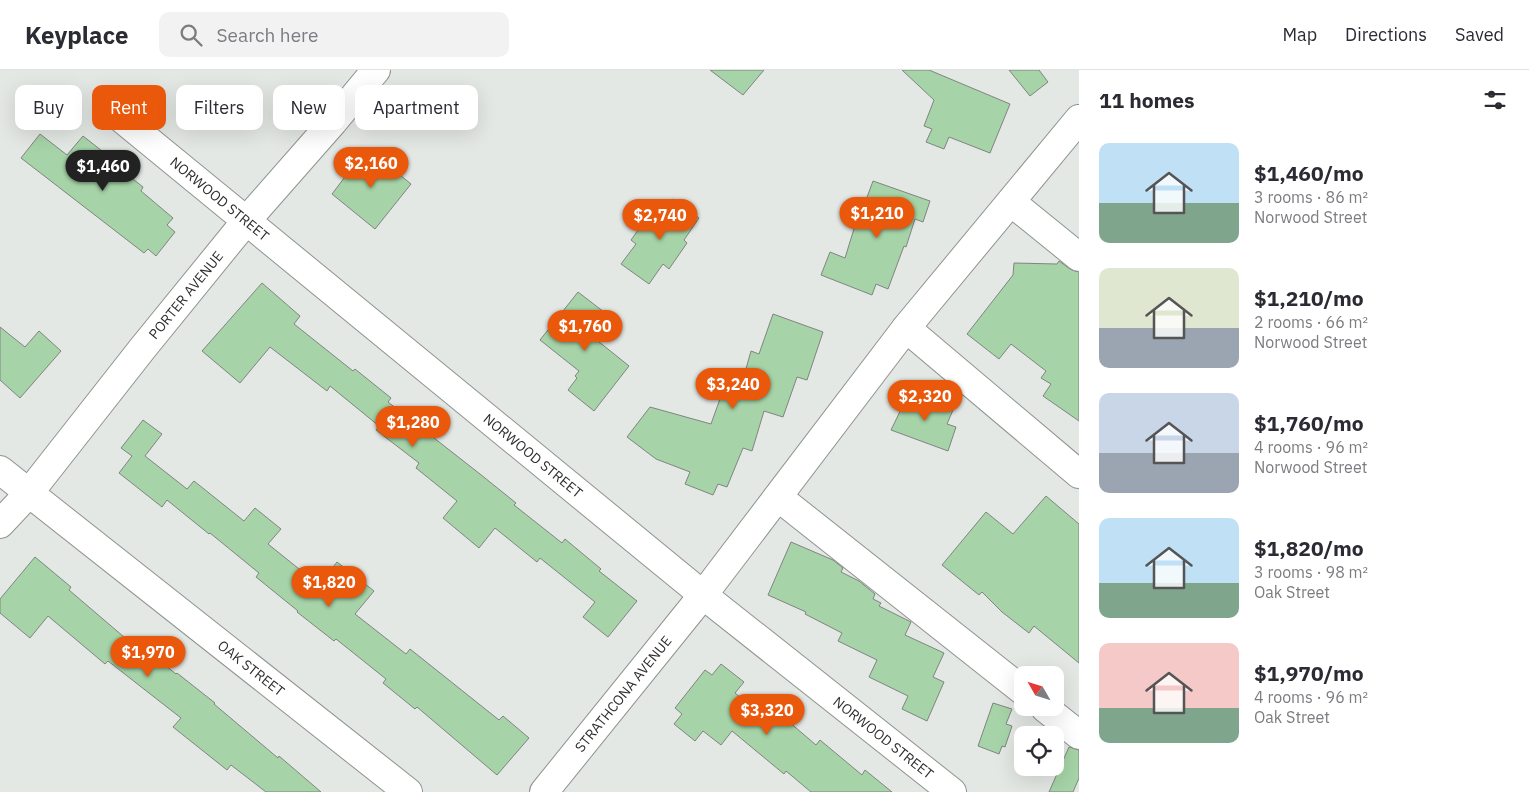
<!DOCTYPE html>
<html lang="en">
<head>
<meta charset="utf-8">
<style>
  :root { --surface:#fff; --page:#f2f2f3; --text:#2b2b33; --muted:#7c7c81; --line:#e1e1e2; --accent:#ea580c }
  body { margin:0; font-family:"IBM Plex Sans",sans-serif; background:var(--page); color:var(--text); height:100vh; display:flex; flex-direction:column; font-size:19px; white-space:nowrap }
  * { box-sizing:border-box; margin:0 }
  p { font-size:16px; color:var(--muted) }
  .icon { flex:none; width:28px; height:28px; fill:none; stroke:currentColor; stroke-width:2; stroke-linecap:round; stroke-linejoin:round }
  .map { position:relative; flex:1; overflow:hidden }
  .details { display:flex; flex-direction:column; background:var(--surface); width:450px }
  .details>* { flex:none }
  .banner { position:absolute; left:15px; top:15px; width:475px; height:45px; display:flex; gap:10px }
  .needle { width:32px; rotate:309deg }
  .controls { position:absolute; left:1014px; top:596px; display:grid; gap:10px }
  .controls a { display:grid; place-items:center; width:50px; height:50px; border-radius:10px; background:var(--surface); box-shadow:0 5px 20px #0002; font-size:25px }
  .price { position:absolute; translate:-50% -42px; padding:0 11px; border-radius:18px; background:var(--accent); color:#fff; font-size:16px; line-height:32px; filter:drop-shadow(0 1px 2px #0008) }
  .price::after { content:''; position:absolute; left:50%; top:30px; width:15px; height:11px; margin-left:-8px; background:inherit; clip-path:polygon(0 0,100% 0,50% 100%) }
  .price.selected { background:#222; color:#fff }
  ul { padding:0; list-style:none }
  li { display:flex; align-items:center; gap:15px; height:125px; padding:0 20px }
  li span { display:grid; place-items:center; flex:none; width:140px; height:100px; border-radius:10px; color:#555 }
  li>.icon { margin-inline-start:auto }
  span .icon { width:60px; height:60px; fill:#fffc; stroke-width:1 }
  li b { font-size:21px }
  h2 { display:flex; justify-content:space-between; align-items:center; height:60px; padding:0 20px; font-size:21px }
  .tag { padding:0 18px; border-radius:10px; background:var(--surface); box-shadow:0 5px 20px #0002; font-size:18px; line-height:45px }
  .tag.selected { background:var(--accent); color:#fff }
  header { display:flex; align-items:center; gap:30px; box-sizing:border-box; height:70px; padding:0 25px; background:var(--surface); border-bottom:1px solid var(--line) }
  header strong { font-size:24px }
  nav { display:flex; gap:28px; margin-inline-start:auto; font-size:18px }
  .search { width:350px; height:45px; background:var(--page); display:flex; align-items:center; gap:12px; box-sizing:border-box; padding:0 18px; border-radius:10px; color:var(--muted); font-size:19px }
  main { display:flex; flex:1; min-height:0 }
  .map>svg:first-child { display:block }
  .building { fill:#a6d3a7; stroke:#818481 }
  .lines { fill:none; stroke-linecap:round; stroke-linejoin:round }
  .minor-casing { stroke:#8f938f; stroke-width:30 }
  .minor { stroke:#fff; stroke-width:28 }
  .labels { text-anchor:middle; stroke-width:4; stroke-linejoin:round; paint-order:stroke }
  .street-label { font-size:14px; fill:#2e302e; stroke:#f1f5f1 }
</style>
</head>
<body>
<header>
<strong>Keyplace</strong>
<div class="search"><svg class="icon" aria-label="search" viewBox="0 0 24 24"><circle cx="10" cy="10" r="6"/><path d="M15 15l6 6"/></svg>Search here</div>
<nav><a>Map</a><a>Directions</a><a>Saved</a></nav>
</header>
<main>
<div class="map">
<svg width="1079" height="722" viewBox="0 0 1079 722">
  <rect width="100%" height="100%" fill="#e4e8e4"/>
  <g class="building">
    <path d="M710 0H764L743 25Z"/>
    <path d="M902 0H929L1010 34 990 83 949 67 944 79 926 72 932 59 924 56 934 30Z"/>
    <path d="M1009 0H1039L1048 12 1030 26Z"/>
    <path d="M40 64 67 85 83 66 102 81 100 83 143 117 141 121 173 148 167 155 175 162 156 186 148 179 144 183 21 88Z"/>
    <path d="M367 78 411 114 375 159 332 124Z"/>
    <path d="M873 111 930 131 923 152 915 149 906 177 904 176 888 219 876 214 872 225 821 205 830 182 845 188 857 149H859Z"/>
    <path d="M672 129 699 148 684 170 687 173 669 199 663 194 649 214 621 194 636 174 631 170 651 142 659 148Z"/>
    <path d="M1059 191 1070 199 1079 202V351L1043 326 1051 314 1041 308 1046 301 1011 274 999 289 967 264 1013 205 1014 193 1057 194Z"/>
    <path d="M262 213 300 246 294 254 353 301 355 299 391 328 388 332 480 404 516 433 514 435 562 473 565 469 601 499 599 501 637 531 608 567 583 547 595 532 540 488 537 492 495 458 479 478 443 448 457 431 416 398 419 393 376 360 379 356 330 316 327 321 270 277 240 313 202 281Z"/>
    <path d="M578 222 604 242 588 263 629 296 594 341 568 320 577 308 575 306 579 301 540 270Z"/>
    <path d="M773 244 823 262 807 310 797 307 783 347 764 341 752 381 743 378 727 417 718 414 713 425 685 414 690 402 656 389 627 367 650 337 711 354 725 315 740 320 751 281 759 284Z"/>
    <path d="M0 257 25 277 39 261 61 281 20 328 0 310Z"/>
    <path d="M909 323 953 340 947 354 956 357 948 381 891 360Z"/>
    <path d="M143 350 162 364 145 386 187 419 194 411 244 451 255 438 281 459 268 474 319 515 337 492 374 521 355 544 406 584 410 579 499 650 503 646 529 668 497 705 417 637 415 639 383 613 386 609 336 569 334 571 297 542 298 541 256 507 259 503 210 463 209 464 167 430 162 437 119 403 132 386 121 378Z"/>
    <path d="M1046 426 1079 454V593L1034 556 1029 563 1002 542 982 522 979 525 942 495 986 442 1013 464Z"/>
    <path d="M791 472 833 490 843 498 841 502 859 511 875 524 873 529 881 533 879 536 911 552 905 565 944 583 933 607 944 612 927 651 902 639 908 626 869 607 877 590 838 571 842 563 805 544 806 542 768 525Z"/>
    <path d="M35 487 71 517 69 520 131 573 134 570 176 604 177 603 215 633 214 634 278 688 279 686 321 722H266L231 695 227 700 173 657 181 648 108 591 105 594 48 546 30 568 0 543V529Z"/>
    <path d="M721 594 744 612 735 623 767 649 775 640 816 675 820 670 862 705 865 700 892 722H811L786 701 784 704 732 661 721 675 703 661 695 671 674 654 682 644 675 638 705 600 712 605Z"/>
    <path d="M993 633 1012 639 1006 654 1012 656 1005 677 1002 676 999 684 978 676Z"/>
    <path d="M1069 677 1079 680V708L1073 722H1049Z"/>
  </g>
  <g class="lines">
    <g class="minor-casing">
      <g id="minor">
        <path id="s1" d="M116 44 703 525 952 722"/>
        <path d="M1011 132 1079 187"/>
        <path d="M906 258 1079 404"/>
        <path id="s2" d="M0 400 408 722"/>
        <path d="M778 427 1022 620"/>
        <path id="s3" d="M0 454 29 423 142 279 246 151 333 52 376 0"/>
        <path d="M1045 638 1079 665"/>
        <path id="s4" d="M544 722 703 525 906 258 1079 49"/>
      </g>
    </g>
    <use href="#minor" class="minor"/>
  </g>
  <g class="labels">
    <g class="street-label">
      <text dy="5" stroke="none"><textPath href="#s1" startOffset="134">NORWOOD STREET</textPath></text>
      <text dy="5" stroke="none"><textPath href="#s3" startOffset="295">PORTER AVENUE</textPath></text>
      <text dy="5" stroke="none"><textPath href="#s1" startOffset="539">NORWOOD STREET</textPath></text>
      <text dy="5" stroke="none"><textPath href="#s2" startOffset="320">OAK STREET</textPath></text>
      <text dy="5" stroke="none"><textPath href="#s4" startOffset="126">STRATHCONA AVENUE</textPath></text>
      <text dy="5" stroke="none"><textPath href="#s1" startOffset="989">NORWOOD STREET</textPath></text>
    </g>
  </g>
</svg>
<div class="controls">
<a><svg class="needle" viewBox="-14 -14 28 28"><path d="M0-13l5 13h-10z" fill="#e53935"/><path d="M0 13l5-13h-10z" fill="#7c7c81"/></svg></a>
<a><svg class="icon" aria-label="locate" viewBox="0 0 24 24"><circle cx="12" cy="12" r="6"/><path d="M12 2v4M12 18v4M2 12h4M18 12h4"/></svg></a>
</div>
<b class="price" style="left:371px;top:119px">$2,160</b>
<b class="price selected" style="left:103px;top:122px">$1,460</b>
<b class="price" style="left:877px;top:169px">$1,210</b>
<b class="price" style="left:660px;top:171px">$2,740</b>
<b class="price" style="left:585px;top:282px">$1,760</b>
<b class="price" style="left:733px;top:340px">$3,240</b>
<b class="price" style="left:925px;top:352px">$2,320</b>
<b class="price" style="left:413px;top:378px">$1,280</b>
<b class="price" style="left:329px;top:538px">$1,820</b>
<b class="price" style="left:148px;top:608px">$1,970</b>
<b class="price" style="left:767px;top:666px">$3,320</b>
<div class="banner">
<a class="tag">Buy</a>
<a class="tag selected">Rent</a>
<a class="tag">Filters</a>
<a class="tag">New</a>
<a class="tag">Apartment</a>
</div>
</div>
<section class="details">
<h2>11 homes<svg class="icon" aria-label="filters" viewBox="0 0 24 24"><path d="M4 7h16M4 17h16"/><circle cx="9" cy="7" r="2"/><circle cx="15" cy="17" r="2"/></svg></h2>
<ul>
<li><span style="background:linear-gradient(#bfe0f5 60%,#7fa58c 0)"><svg class="icon" aria-label="home" viewBox="0 0 24 24"><path d="M3 11l9-7 9 7M6 9v11h12V9"/></svg></span><div><b>$1,460/mo</b><p>3 rooms · 86 m²</p><p>Norwood Street</p></div></li>
<li><span style="background:linear-gradient(#dfe7d0 60%,#9aa5b1 0)"><svg class="icon" aria-label="home" viewBox="0 0 24 24"><path d="M3 11l9-7 9 7M6 9v11h12V9"/></svg></span><div><b>$1,210/mo</b><p>2 rooms · 66 m²</p><p>Norwood Street</p></div></li>
<li><span style="background:linear-gradient(#c9d6e8 60%,#9aa5b1 0)"><svg class="icon" aria-label="home" viewBox="0 0 24 24"><path d="M3 11l9-7 9 7M6 9v11h12V9"/></svg></span><div><b>$1,760/mo</b><p>4 rooms · 96 m²</p><p>Norwood Street</p></div></li>
<li><span style="background:linear-gradient(#bfe0f5 65%,#7fa58c 0)"><svg class="icon" aria-label="home" viewBox="0 0 24 24"><path d="M3 11l9-7 9 7M6 9v11h12V9"/></svg></span><div><b>$1,820/mo</b><p>3 rooms · 98 m²</p><p>Oak Street</p></div></li>
<li><span style="background:linear-gradient(#f6c9c9 65%,#7fa58c 0)"><svg class="icon" aria-label="home" viewBox="0 0 24 24"><path d="M3 11l9-7 9 7M6 9v11h12V9"/></svg></span><div><b>$1,970/mo</b><p>4 rooms · 96 m²</p><p>Oak Street</p></div></li>
</ul>
</section>
</main>
</body>
</html>
